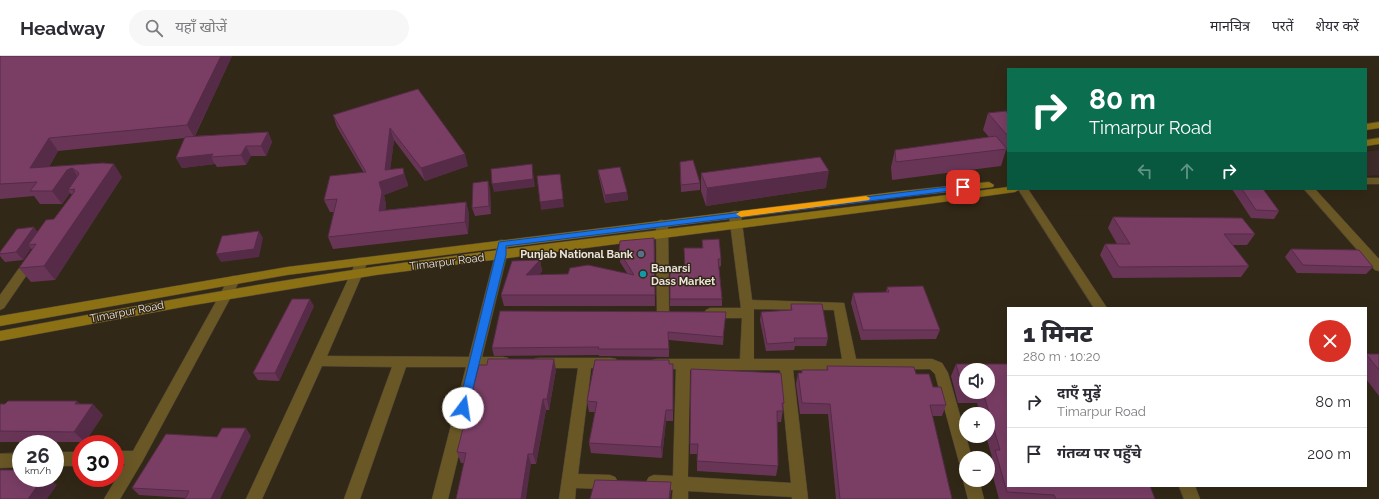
<!DOCTYPE html>
<html lang="hi">
<meta charset="utf-8">
<style>
:root{--surface:#fff;--page:#f7f7f7;--text:#2b2b33;--muted:#7c7c81;--line:#e1e1e2}
body{margin:0;font-family:Raleway,"Noto Sans Devanagari",sans-serif;background:var(--page);color:var(--text);height:100vh;display:flex;flex-direction:column;font-size:15px;white-space:nowrap}
*{box-sizing:border-box;margin:0}
p{font-size:13px;color:var(--muted)}
.icon{flex:none;width:22px;height:22px;fill:none;stroke:currentColor;stroke-width:2;stroke-linecap:round;stroke-linejoin:round}
.map{position:relative;flex:1;overflow:hidden}
.details{position:absolute;left:1007px;top:251px;width:360px;height:180px;display:flex;flex-direction:column;background:var(--surface);border-radius:0px;box-shadow:0 4px 16px #0002}
.details>*{flex:none}
.top-card{position:absolute;left:1007px;top:12px;width:360px;height:122px;border-radius:0px;box-shadow:0 4px 16px #0002;background:#0b6e4f;color:#fff;overflow:hidden}
.buttons{position:absolute;left:959px;top:307px;display:grid;gap:8px}
.buttons a{display:grid;place-items:center;width:36px;height:36px;border-radius:50%;background:var(--surface);box-shadow:0 4px 16px #0002;font-size:20px}
.speed{position:absolute;left:12px;top:379px;display:flex;gap:8px;font-size:20px;font-weight:700;text-align:center}
.speed>*{display:grid;place-content:center;width:52px;height:52px;border-radius:50%;background:var(--surface);box-shadow:0 4px 16px #0002;line-height:1}
.speed small{font-size:10px;font-weight:400}
.speed .limit{border:6px solid #d22;background:#fff;color:#111}
.pin{position:absolute;display:grid;place-items:center;width:34px;height:34px;color:#fff;margin:-17px;border-radius:8px;box-shadow:0 2px 6px #0006}
.me{position:absolute;width:44px;margin:-22px;rotate:14deg;stroke-linejoin:round;filter:drop-shadow(0 0 3px #0008)}
.turn{display:flex;align-items:center;gap:14px;height:84px;padding:0 16px;font-size:18px}
.turn .icon{width:52px;height:52px;stroke-width:2.5}
.turn b{display:block;font-size:28px;line-height:34px}
.lanes{display:flex;align-items:center;height:38px;padding:0 16px;background:#0003;justify-content:center;gap:20px;direction:ltr}
.lanes .off{opacity:.35}
.round{display:grid;place-items:center;flex:none;width:42px;height:42px;border-radius:21px;background:var(--page)}
.head{display:flex;align-items:center;justify-content:space-between;height:68px;padding:0 16px}
h1{font-size:24px;font-weight:800;line-height:30px}
ul{padding:0;list-style:none}
li{display:flex;align-items:center;gap:12px;height:52px;padding:0 16px;border-top:1px solid var(--line)}
li div{flex:1}
li b{display:block;font-size:15px}
li em{font-style:normal}
header{display:flex;align-items:center;gap:24px;box-sizing:border-box;height:56px;padding:0 20px;background:var(--surface);border-bottom:1px solid var(--line)}
header strong{font-size:19px}
nav{display:flex;gap:22px;margin-inline-start:auto;font-size:14px}
.search{width:280px;height:36px;background:var(--page);display:flex;align-items:center;gap:10px;box-sizing:border-box;padding:0 14px;border-radius:22px;color:var(--muted);font-size:15px}
.map>svg:first-child{display:block}
</style>
<header>
<strong>Headway</strong>
<div class="search"><svg class="icon" aria-label="search" viewBox="0 0 24 24"><circle cx="10" cy="10" r="6"/><path d="M15 15l6 6"/></svg>यहाँ खोजें</div>
<nav><a>मानचित्र</a><a>परतें</a><a>शेयर करें</a></nav>
</header>
<div class="map">
<svg width="1379" height="443" viewBox="0 0 1379 443">
<rect width="100%" height="100%" fill="#322817"/>
<path fill="#3f2b29" d="M1379 94V119L1366 120V96Z"/>
<g fill="none" stroke-linecap="round" stroke-linejoin="round">
<defs>
<g id="street">
<rect x="1366" y="122" width="13" height="6"/>
<path d="M1018 133H1028L1107 252H1094Z"/>
<path d="M1304 133H1315L1379 203V215L1375 214Z"/>
<path d="M735 155 739 156 741 159 752 244 844 247 856 303H932L942 307 948 317 972 402H966V413L961 411 959 406 935 318 930 313 793 314 808 443H792V441L688 435V443H672L673 434 654 433 649 431 646 426 649 421 654 419 673 420 676 313H657L652 312 650 308 652 304 657 303H740L742 262H710L706 260 704 257 706 254 710 252H741L729 159 731 156ZM754 253 834 254 842 303H754ZM690 314H780L791 427 688 421Z"/>
<path d="M662 164 666 165 668 168 669 257 667 260 663 262 659 260 657 257 656 168 658 165Z"/>
<path d="M502 184 506 185 508 188 507 199 482 301H503L508 302 510 306 508 310 503 311H480L448 443H432L466 311H406L360 443H344L392 311 322 310 262 443H246L358 202H366L368 205 327 300 469 301 495 199 498 185Z"/>
<path d="M31 200 35 201 37 204 4 252 0 254V239L27 201Z"/>
<path d="M234 220 238 221 240 224 142 406 120 443H104L125 408 115 409V395H133L228 224 230 221Z"/>
<path d="M539 302H611L616 303 618 307 616 311 611 312H591L578 418 610 419 615 421 618 426 615 431 610 433 576 432 575 443H559L578 312H539L534 311 532 307 534 303Z"/>
<rect x="55" y="396" width="26" height="14"/>
<path d="M21 397V411L0 412V398Z"/>
<path d="M966 419V424H979L984 443H968L963 424Z"/>
<path d="M1179 430H1195L1200 443H1184Z"/>
</g>
<g id="secondary">
<path d="M1379 66V72L1366 74V68Z"/>
<path d="M1379 82V88L1366 90V84Z"/>
<path d="M989 126 994 129 993 131 902 141 287 219 0 270V260L287 211 902 135Z"/>
<path d="M1008 131V133H1020L1015 136 935 147 376 219 188 250 0 285V275C124 252 248 229 373 211 584 181 797 159 1008 131Z"/>
</g>
</defs>
<use href="#street" stroke="#504636" stroke-width="1"/>
<use href="#secondary" stroke="#504636" stroke-width="1"/>
<use href="#street" fill="#695726" fill-rule="evenodd"/>
<use href="#secondary" fill="#8c7014" fill-rule="evenodd"/>
</g>
<g fill="#693557" fill-rule="evenodd">
<path d="M0 0H232L195 80 268 76 272 86 266 100H251L246 109 217 111 215 108 182 112 176 102 185 82 58 95 49 111 103 107 122 121 55 224 31 226 19 212 32 194 31 192 23 204 5 206 0 200V196L38 176 54 163 72 139 70 137 62 148H40L34 140 0 143Z"/>
<path d="M418 33 468 110 425 125 394 84 390 114 407 125 408 130 384 139 386 149 385 154 466 146 469 158 468 178 333 193 328 181 334 156H330L324 144 364 117 337 71 333 59Z"/>
<path d="M988 57 1008 58V94H1006L1001 110 892 124 891 111 895 94 989 81 983 74Z"/>
<path d="M680 106 700 127V134L681 136Z"/>
<path d="M598 114 627 136 628 144 605 147 599 121Z"/>
<path d="M701 117 826 132 706 150 701 135Z"/>
<path d="M490 133 491 158 475 160 472 152Z"/>
<path d="M1232 133H1263L1279 155 1274 163 1251 162Z"/>
<path d="M1113 161 1255 178 1247 189H1233L1249 210 1241 221 1113 222 1100 199 1105 188H1117L1108 172Z"/>
<path d="M654 182 655 250H504L501 239 540 204 542 215 539 219 627 217 620 206 619 195Z"/>
<path d="M702 184 721 203V210L719 211 722 243V250H670V212H685L684 192H702Z"/>
<path d="M1291 193 1373 211 1366 218 1297 217 1285 201Z"/>
<path d="M887 231 940 274 936 283 861 284 851 247 853 237 886 236Z"/>
<path d="M791 248 828 282 826 290H795L794 294 766 295 760 264 761 256 790 254Z"/>
<path d="M314 250 279 325 258 324 253 317Z"/>
<path d="M725 263 723 289 669 284V301L599 300V299L494 300 492 292Z"/>
<path d="M1366 298H1379V340L1366 323Z"/>
<path d="M669 308 673 319V365H666L662 402 591 397 589 387 595 356H589L587 345Z"/>
<path d="M956 308H1008V430H1150L1155 443H999L989 406 992 401 986 380H988V358H980L977 347H958L951 320ZM966 314H988V336H966Z"/>
<path d="M827 310 916 318 933 331 946 349 942 360H932L952 443H836L828 358H800L796 328 798 317H801L802 314H826Z"/>
<path d="M691 313 784 347 781 366H777L778 410 776 420 697 415V398H690Z"/>
<path d="M556 314 549 354H546L536 408 461 407 457 396Z"/>
<path d="M0 348H80L103 359 85 386H0Z"/>
<path d="M251 380 186 442 139 439 132 432Z"/>
</g>
<g fill="#552b47">
<path d="M221 0H232L194 81 187 69Z"/>
<path d="M390 72 394 84 389 123 403 112 408 130 384 139 386 149 384 167 379 155V126L385 114Z"/>
<path d="M268 76 272 86 266 100 261 90Z"/>
<path d="M49 82 58 95 40 125 30 112Z"/>
<path d="M246 90 251 100 246 109 241 99Z"/>
<path d="M213 98 211 101 215 108 182 112 176 102Z"/>
<path d="M465 98 468 110 425 125 421 112Z"/>
<path d="M114 108 122 121 55 224 44 210Z"/>
<path d="M532 108 535 131 494 136 492 128Z"/>
<path d="M72 112 82 126 68 134 70 137 62 148 52 135 67 114Z"/>
<path d="M829 115 826 132 706 150 707 132Z"/>
<path d="M560 118 564 151 541 154 540 146Z"/>
<path d="M488 125 490 133 491 158 489 150Z"/>
<path d="M627 136 628 144 605 147V139Z"/>
<path d="M466 146 469 158 468 178 465 166Z"/>
<path d="M34 171 40 179 28 189 31 192 23 204 16 196Z"/>
<path d="M259 175 263 182 259 201 221 206 216 198Z"/>
<path d="M654 182 655 193V250V239Z"/>
<path d="M540 204 542 215 528 230 526 219Z"/>
<path d="M310 243 314 250 279 325 275 317Z"/>
<path d="M554 303 556 314 549 354 547 343Z"/>
<path d="M543 343 546 354 536 408 533 398Z"/>
<path d="M77 345 88 356 93 348 103 359 85 386 74 376 75 348Z"/>
<path d="M666 354V365L662 402 661 391Z"/>
<path d="M246 372 251 380 220 443H211Z"/>
<path d="M528 398 531 408 526 443H521Z"/>
<path d="M43 422H49L57 429 47 443H28Z"/>
<path d="M671 426V437L670 443H669Z"/>
</g>
<g fill="#7a3e65" stroke="#552b47">
<path d="M0 0H221L187 69 49 82 30 112 103 107 114 108 44 210 19 212 36 188 28 189 46 164 54 163 75 135H73L75 133 68 134 79 118 78 116 72 112 67 114 52 135H30L37 126 0 128Z"/>
<path d="M418 33 465 98 421 112 390 72 385 114 403 112 404 118 379 126 382 136 379 155 466 146 465 166 328 181 337 143 324 144 330 120 366 116 333 59Z"/>
<path d="M1006 55 1008 58V78H1006L988 57Z"/>
<path d="M268 76 261 90H246L241 99 211 101 213 98 176 102 185 81Z"/>
<path d="M996 80 1007 93 896 106 895 94Z"/>
<path d="M820 101 829 115 707 132 701 117Z"/>
<path d="M693 104 700 127 681 129 680 106Z"/>
<path d="M532 108 533 123 492 128 491 113Z"/>
<path d="M620 111 627 136 605 139 598 114Z"/>
<path d="M560 118 563 143 540 146 537 120Z"/>
<path d="M488 125 489 150 472 152 473 127Z"/>
<path d="M1242 133H1263L1279 155 1256 154Z"/>
<path d="M1113 161 1242 162 1255 178H1224L1249 210 1119 211 1105 188H1130Z"/>
<path d="M34 171 16 196 0 198V196L17 173Z"/>
<path d="M259 175 254 193 216 198 222 180Z"/>
<path d="M654 182 655 239H501L512 205 540 204 526 219 568 218 570 212 588 209 634 219 619 195 620 185Z"/>
<path d="M719 183 721 203H718L722 243H670V212H685L684 192H703L702 184Z"/>
<path d="M1291 193 1359 194 1373 211 1303 209Z"/>
<path d="M923 230 940 274H863L853 237 889 236 887 231Z"/>
<path d="M292 243H310L275 317H253Z"/>
<path d="M791 248H822L828 282H794L795 286 767 288 761 256 792 254Z"/>
<path d="M500 255 726 256 723 281 668 276 669 293H598L599 291 492 292Z"/>
<path d="M1366 298H1379V314Z"/>
<path d="M488 303H554L547 343H543L533 398H528L521 443H456L466 397 457 396 479 309H487Z"/>
<path d="M595 304H669V308H673V354H666L661 391 589 387 597 346 587 345Z"/>
<path d="M956 308H1008V430H1150L1155 443H1056L1054 439 1007 436 995 394H1000L983 336H988V314H966V335H963Z"/>
<path d="M827 310 914 311 916 318H929L933 331H941L946 349H930L952 443H840L830 348 802 347 798 317H802V314H828Z"/>
<path d="M691 313 781 317 784 347H782L783 355H777L778 410 697 405 698 388H690Z"/>
<path d="M8 345H77L75 348H93L74 376 0 375V348H5Z"/>
<path d="M222 372H246L211 443H185L189 435 132 432 166 378 217 381Z"/>
<path d="M0 414H21V422H43L28 443H0Z"/>
<path d="M595 424 671 426 669 443H590Z"/>
</g>
<path fill="#1a73e8" stroke="#114b97" d="M963 129 967 131 966 133 506 190V199L468 352 467 355 463 356 459 355 458 352 499 186Z"/>
<path fill="#f59e0b" d="M866 140 870 142 869 144 741 161 736 158 741 155Z"/>
<circle fill="#5c6f8a" stroke="#322817" stroke-width="1.5" cx="641" cy="198" r="4"/>
<circle fill="#0f9aa8" stroke="#322817" stroke-width="1.5" cx="643" cy="218" r="4"/>
<g text-anchor="middle" dominant-baseline="central" stroke-width="3" stroke-linejoin="round" paint-order="stroke">
<g font-size="11" font-weight="bold" fill="#ebe4da" stroke="#322817" text-anchor="end">
<text x="633" y="198">Punjab National Bank</text>
<text x="651" y="212" text-anchor="start">Banarsi<tspan x="651" dy="13">Dass Market</tspan></text>
</g>
<g font-size="11" fill="#ebe4da" stroke="#322817">
<text transform="translate(447 206) rotate(-7)">Timarpur Road</text>
<text transform="translate(127 256) rotate(-11)">Timarpur Road</text>
</g>
</g>
</svg>
<div class="buttons">
<a><svg class="icon" aria-label="sound" viewBox="0 0 24 24"><path d="M4 9h4l5-4v14l-5-4H4zM17 9q2 3 0 6"/></svg></a>
<a>+</a>
<a>−</a>
</div>
<div class="speed"><div>26<small>km/h</small></div><div class="limit">30</div></div>
<div class="pin" style="left:963px;top:131px;background:#d93025"><svg class="icon" aria-label="arrive" viewBox="0 0 24 24"><path d="M6 21V4h12l-3 4 3 4H6"/></svg></div>
<svg class="me" style="left:463px;top:352px" viewBox="-20 -20 40 40"><circle r="19" fill="#fff"/><path d="M0-13L10 11 0 6-10 11z" fill="#1a73e8"/></svg>
<div class="top-card">
<div class="turn"><svg class="icon" aria-label="right" viewBox="0 0 24 24"><path d="M7 20v-9h11M14 6l5 5-5 5"/></svg><div><b>80 m</b>Timarpur Road</div></div>
<div class="lanes"><svg class="icon off" aria-label="left" viewBox="0 0 24 24"><path d="M17 20v-9H6M10 6l-5 5 5 5"/></svg><svg class="icon off" aria-label="ahead" viewBox="0 0 24 24"><path d="M12 20V5M6 11l6-6 6 6"/></svg><svg class="icon" aria-label="right" viewBox="0 0 24 24"><path d="M7 20v-9h11M14 6l5 5-5 5"/></svg></div>
</div>
<section class="details">
<div class="head"><div><h1>1 मिनट</h1><p>280 m · 10:20</p></div><a class="round" style="background:#d93025;color:#fff"><svg class="icon" aria-label="close" viewBox="0 0 24 24"><path d="M6 6l12 12M18 6L6 18"/></svg></a></div>
<ul>
<li><svg class="icon" aria-label="right" viewBox="0 0 24 24"><path d="M7 20v-9h11M14 6l5 5-5 5"/></svg><div><b>दाएँ मुड़ें</b><p>Timarpur Road</p></div><em>80 m</em></li>
<li><svg class="icon" aria-label="arrive" viewBox="0 0 24 24"><path d="M6 21V4h12l-3 4 3 4H6"/></svg><div><b>गंतव्य पर पहुँचे</b></div><em>200 m</em></li>
</ul>
</section>
</div>
